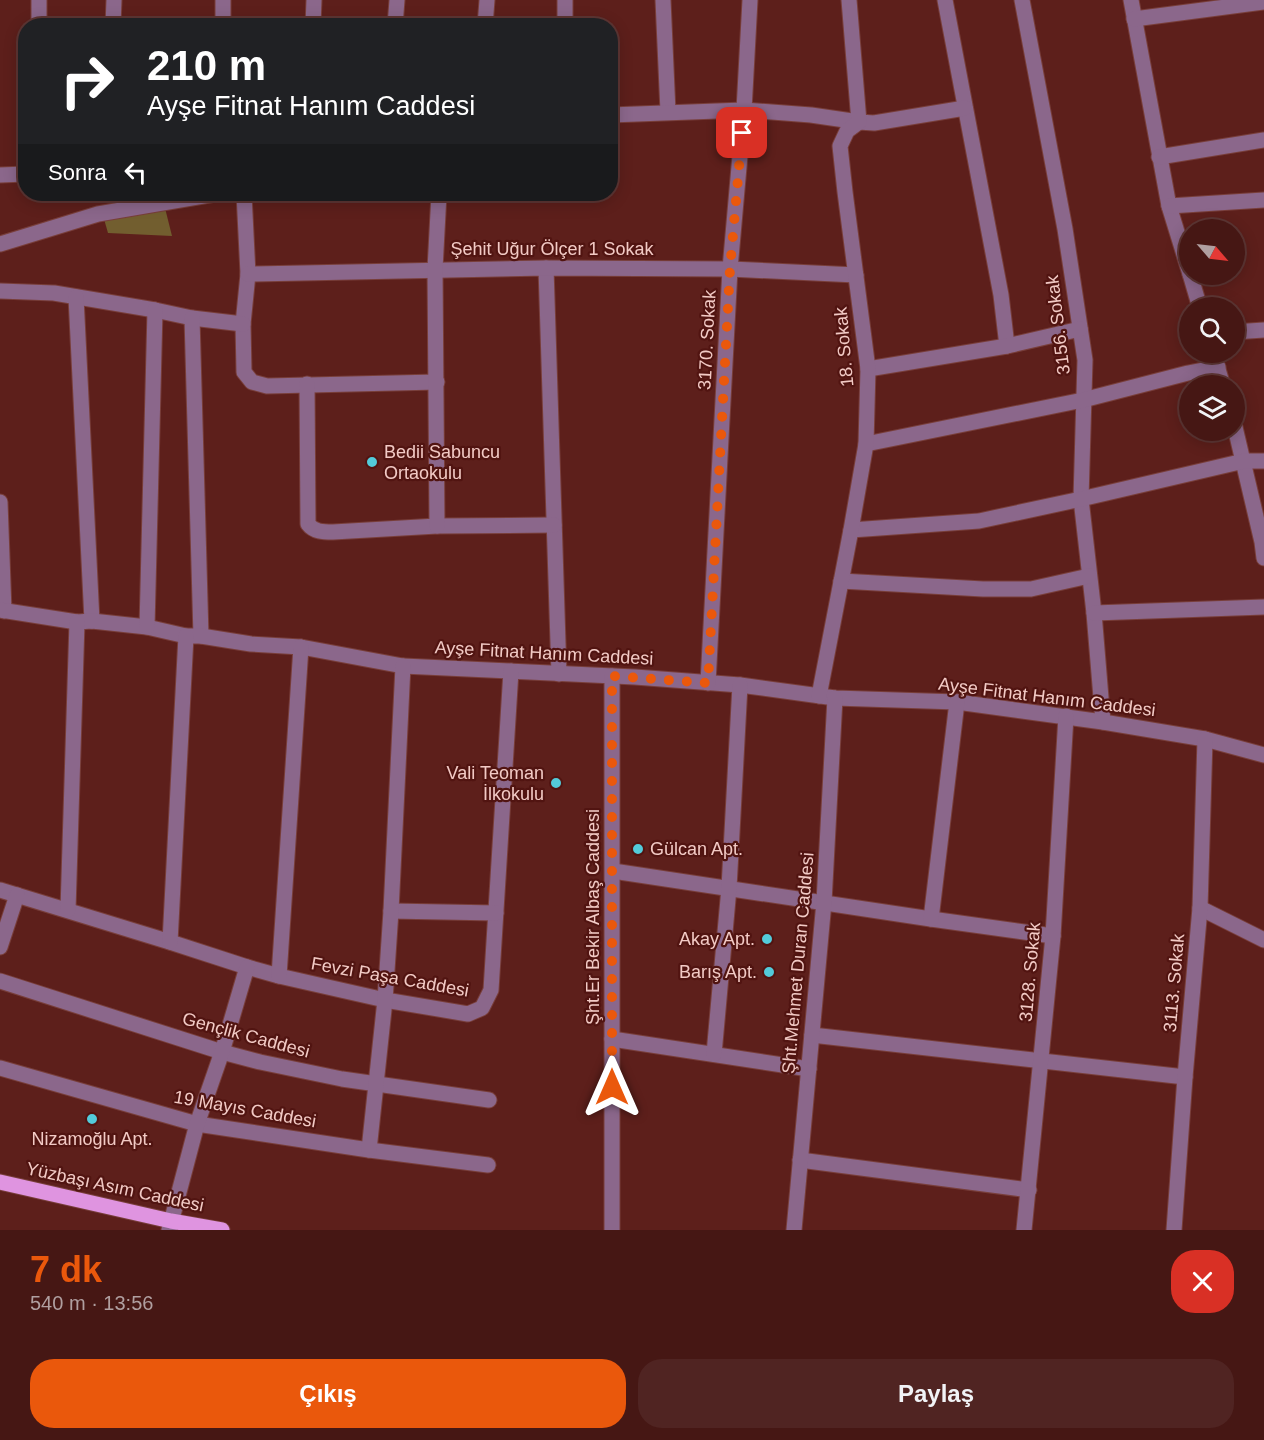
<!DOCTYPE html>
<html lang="tr">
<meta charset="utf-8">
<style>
:root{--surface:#461714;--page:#502422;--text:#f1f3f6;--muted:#b09fa0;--line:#5e3634;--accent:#ea580c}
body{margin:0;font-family:Helvetica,sans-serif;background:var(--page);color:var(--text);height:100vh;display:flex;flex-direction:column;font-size:22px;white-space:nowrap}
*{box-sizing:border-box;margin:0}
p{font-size:20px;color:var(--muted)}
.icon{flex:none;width:33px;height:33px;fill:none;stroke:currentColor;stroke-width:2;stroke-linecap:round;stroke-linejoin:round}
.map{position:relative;height:1230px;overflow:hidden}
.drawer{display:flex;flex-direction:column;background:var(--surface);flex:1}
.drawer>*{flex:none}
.banner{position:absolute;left:18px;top:18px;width:600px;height:183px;border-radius:24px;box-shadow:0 3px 15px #0003,0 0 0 2px var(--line);background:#202124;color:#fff;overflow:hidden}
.needle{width:39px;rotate:118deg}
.tools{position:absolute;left:1179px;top:219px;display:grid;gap:12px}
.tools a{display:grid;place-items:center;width:66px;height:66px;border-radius:50%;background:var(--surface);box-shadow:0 3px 15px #0003,0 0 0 2px var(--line);font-size:30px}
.pin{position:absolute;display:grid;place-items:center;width:51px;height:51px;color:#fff;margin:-26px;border-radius:12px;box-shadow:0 3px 9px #0006}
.me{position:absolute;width:66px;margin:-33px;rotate:0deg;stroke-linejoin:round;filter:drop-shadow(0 0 4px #0008)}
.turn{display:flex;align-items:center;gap:21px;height:126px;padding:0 30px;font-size:27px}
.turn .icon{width:78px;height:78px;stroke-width:2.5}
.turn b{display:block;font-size:42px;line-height:51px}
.then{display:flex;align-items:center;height:57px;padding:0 30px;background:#0003;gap:12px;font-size:22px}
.round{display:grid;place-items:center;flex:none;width:63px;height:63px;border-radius:24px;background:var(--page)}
.headline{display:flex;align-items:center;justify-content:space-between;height:102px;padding:0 30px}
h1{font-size:36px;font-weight:700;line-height:45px;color:var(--accent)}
.button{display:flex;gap:12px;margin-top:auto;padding:12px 30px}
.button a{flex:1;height:69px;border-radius:24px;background:var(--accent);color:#fff;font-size:24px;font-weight:700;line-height:69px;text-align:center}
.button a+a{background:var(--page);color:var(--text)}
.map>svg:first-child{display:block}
</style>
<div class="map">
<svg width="1264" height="1230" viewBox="0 0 1264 1230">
<rect width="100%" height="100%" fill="#5d1f1b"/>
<path fill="#725e2f" d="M164 204 172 236 108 233 104 219Z"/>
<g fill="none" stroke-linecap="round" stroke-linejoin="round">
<defs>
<g id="minor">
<path d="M565 0V26"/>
<path d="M663 0 668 112"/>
<path d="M945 0 1001 295 1007 346"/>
<path d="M1022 0 1065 229 1085 360 1081 499 1094 613 1103 722"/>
<path d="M1131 0 1169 206 1190 274"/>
<path d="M1134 19 1264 2"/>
<path d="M39 26V0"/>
<path d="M113 26 114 0"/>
<path d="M223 26V0"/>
<path d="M313 26 314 0"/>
<path d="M395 26 397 0"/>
<path d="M485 26 487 0"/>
<path d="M610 115 744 110 811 115 859 122 874 123 965 108"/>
<path d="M1159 157 1264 140"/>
<path d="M0 175 26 174"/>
<path d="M244 194 248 274 243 324 244 372 252 382 267 386 437 382"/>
<path d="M1169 206 1264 200"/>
<path d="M0 244 98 214 215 194"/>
<path d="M546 268 559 674"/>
<path d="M248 274 546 268 730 269 856 275"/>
<path d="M1190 274 1200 308"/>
<path d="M0 291 54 293 155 310 192 318 243 324"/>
<path d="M76 297 92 621"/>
<path d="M192 318 201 636"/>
<path d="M1234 332 1264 330"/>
<path d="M1213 352 1223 386"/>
<path d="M868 369 1007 346 1080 329"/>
<path d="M307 384 308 524C314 532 323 532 333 532L437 526 554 525"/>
<path d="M1234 423 1262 542 1264 558"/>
<path d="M866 444 1083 400 1188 373 1218 367"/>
<path d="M0 502 4 611"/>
<path d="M437 526 435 269 439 194"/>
<path d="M851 530 979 521 1081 499 1244 461H1264"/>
<path d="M841 581 983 589H1031L1089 576"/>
<path d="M0 610 77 622 92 621 147 627 186 636H201L251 644 301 647 403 666 635 677 740 685 835 698 957 702 1103 722 1205 739 1264 755"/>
<path d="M1094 613 1264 607"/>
<path d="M147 627 155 310"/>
<path d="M708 683 730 269 744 110 750 0"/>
<path d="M819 696 851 530 866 444 868 369 845 192 840 146 847 131 859 122 849 0"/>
<path d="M613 871 931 919 1053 936"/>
<path d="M0 890 170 942 247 967 279 976 385 1000 468 1014 482 1008 491 990 511 671"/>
<path d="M1200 908 1264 940"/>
<path d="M68 910 77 622"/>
<path d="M391 911 496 913"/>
<path d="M931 919 957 702"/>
<path d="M170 942 186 636"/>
<path d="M0 947 17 895"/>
<path d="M279 976 301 647"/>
<path d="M0 981 222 1052 260 1062 342 1079 489 1100"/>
<path d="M812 1035 1185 1077"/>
<path d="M612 1039 809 1069"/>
<path d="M714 1054 729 888 740 685"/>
<path d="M0 1068 197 1124 369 1150 488 1165"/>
<path d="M369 1150 385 1000 391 911 403 666"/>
<path d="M800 1160 1029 1190"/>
<path d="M169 1230 197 1124 222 1052 247 967"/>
<path d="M612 1230V676"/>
<path d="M794 1230 824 902 835 698"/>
<path d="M1024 1230 1053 936 1066 716"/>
<path d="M1174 1230 1185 1077 1200 908 1205 739"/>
</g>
<path id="major" d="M0 1182 171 1221 222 1230"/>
</defs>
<use href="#minor" stroke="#783e3a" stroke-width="17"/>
<use href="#major" stroke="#783e3a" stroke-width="17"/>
<use href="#minor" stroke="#8b678b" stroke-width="15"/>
<use href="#major" stroke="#df94e0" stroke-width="15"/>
</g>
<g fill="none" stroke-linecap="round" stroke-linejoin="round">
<path stroke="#ea580c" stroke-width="10" stroke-dasharray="0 18" d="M612 1087V676L708 683 730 269 742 133"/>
</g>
<g fill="#53cbda" stroke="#511411" stroke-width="2">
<circle cx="372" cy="462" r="6"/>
<circle cx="556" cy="783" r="6"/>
<circle cx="638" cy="849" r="6"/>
<circle cx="767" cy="939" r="6"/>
<circle cx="769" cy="972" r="6"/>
<circle cx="92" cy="1119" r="6"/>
</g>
<g text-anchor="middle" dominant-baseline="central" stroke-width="4.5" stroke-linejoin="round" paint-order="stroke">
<g font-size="18" fill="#f2cac5" stroke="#511411">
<text x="552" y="249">Şehit Uğur Ölçer 1 Sokak</text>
<text transform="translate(1058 325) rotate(-97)">3156. Sokak</text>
<text transform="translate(707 340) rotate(-87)">3170. Sokak</text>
<text transform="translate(844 347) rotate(-95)">18. Sokak</text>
<text transform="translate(544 653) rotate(3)">Ayşe Fitnat Hanım Caddesi</text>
<text transform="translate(1047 697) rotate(7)">Ayşe Fitnat Hanım Caddesi</text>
<text transform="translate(593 917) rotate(-90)">Şht.Er Bekir Albaş Caddesi</text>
<text transform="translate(798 963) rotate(-85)">Şht.Mehmet Duran Caddesi</text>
<text transform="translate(1030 972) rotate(-85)">3128. Sokak</text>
<text transform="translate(390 977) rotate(10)">Fevzi Paşa Caddesi</text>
<text transform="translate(1174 983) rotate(-85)">3113. Sokak</text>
<text transform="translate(246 1035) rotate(15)">Gençlik Caddesi</text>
<text transform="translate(245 1109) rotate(10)">19 Mayıs Caddesi</text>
<text transform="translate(115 1187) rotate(12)">Yüzbaşı Asım Caddesi</text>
</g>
<g font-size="18" fill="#f2cac5" stroke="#511411" text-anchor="end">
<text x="384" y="452" text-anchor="start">Bedii Sabuncu<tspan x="384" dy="21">Ortaokulu</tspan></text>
<text x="544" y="773">Vali Teoman<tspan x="544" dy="21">İlkokulu</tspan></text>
<text x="650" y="849" text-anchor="start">Gülcan Apt.</text>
<text x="755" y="939">Akay Apt.</text>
<text x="757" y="972">Barış Apt.</text>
<text x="92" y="1139" text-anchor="middle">Nizamoğlu Apt.</text>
</g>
</g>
</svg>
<div class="tools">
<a><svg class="needle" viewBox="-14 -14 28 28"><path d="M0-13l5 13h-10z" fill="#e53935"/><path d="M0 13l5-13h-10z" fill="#b09fa0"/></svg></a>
<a><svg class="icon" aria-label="search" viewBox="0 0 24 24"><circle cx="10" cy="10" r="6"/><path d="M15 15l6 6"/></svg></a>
<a><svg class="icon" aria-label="layers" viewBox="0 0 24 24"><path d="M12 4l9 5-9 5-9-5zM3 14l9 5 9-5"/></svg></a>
</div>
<div class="pin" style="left:742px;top:133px;background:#d93025"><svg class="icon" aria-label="arrive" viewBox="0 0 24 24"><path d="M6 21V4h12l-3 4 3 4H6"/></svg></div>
<svg class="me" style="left:612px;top:1087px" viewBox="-20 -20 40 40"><path d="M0-17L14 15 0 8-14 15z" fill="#ea580c" stroke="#fff" stroke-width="4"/></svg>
<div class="banner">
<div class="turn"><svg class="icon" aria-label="right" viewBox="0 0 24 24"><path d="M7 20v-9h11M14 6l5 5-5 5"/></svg><div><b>210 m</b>Ayşe Fitnat Hanım Caddesi</div></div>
<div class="then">Sonra<svg class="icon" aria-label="left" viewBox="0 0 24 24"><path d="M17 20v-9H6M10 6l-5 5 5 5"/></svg></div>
</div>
</div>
<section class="drawer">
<div class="headline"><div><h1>7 dk</h1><p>540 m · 13:56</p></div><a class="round" style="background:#d93025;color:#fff"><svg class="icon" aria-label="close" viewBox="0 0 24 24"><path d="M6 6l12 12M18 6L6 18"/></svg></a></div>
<div class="button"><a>Çıkış</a><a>Paylaş</a></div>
</section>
